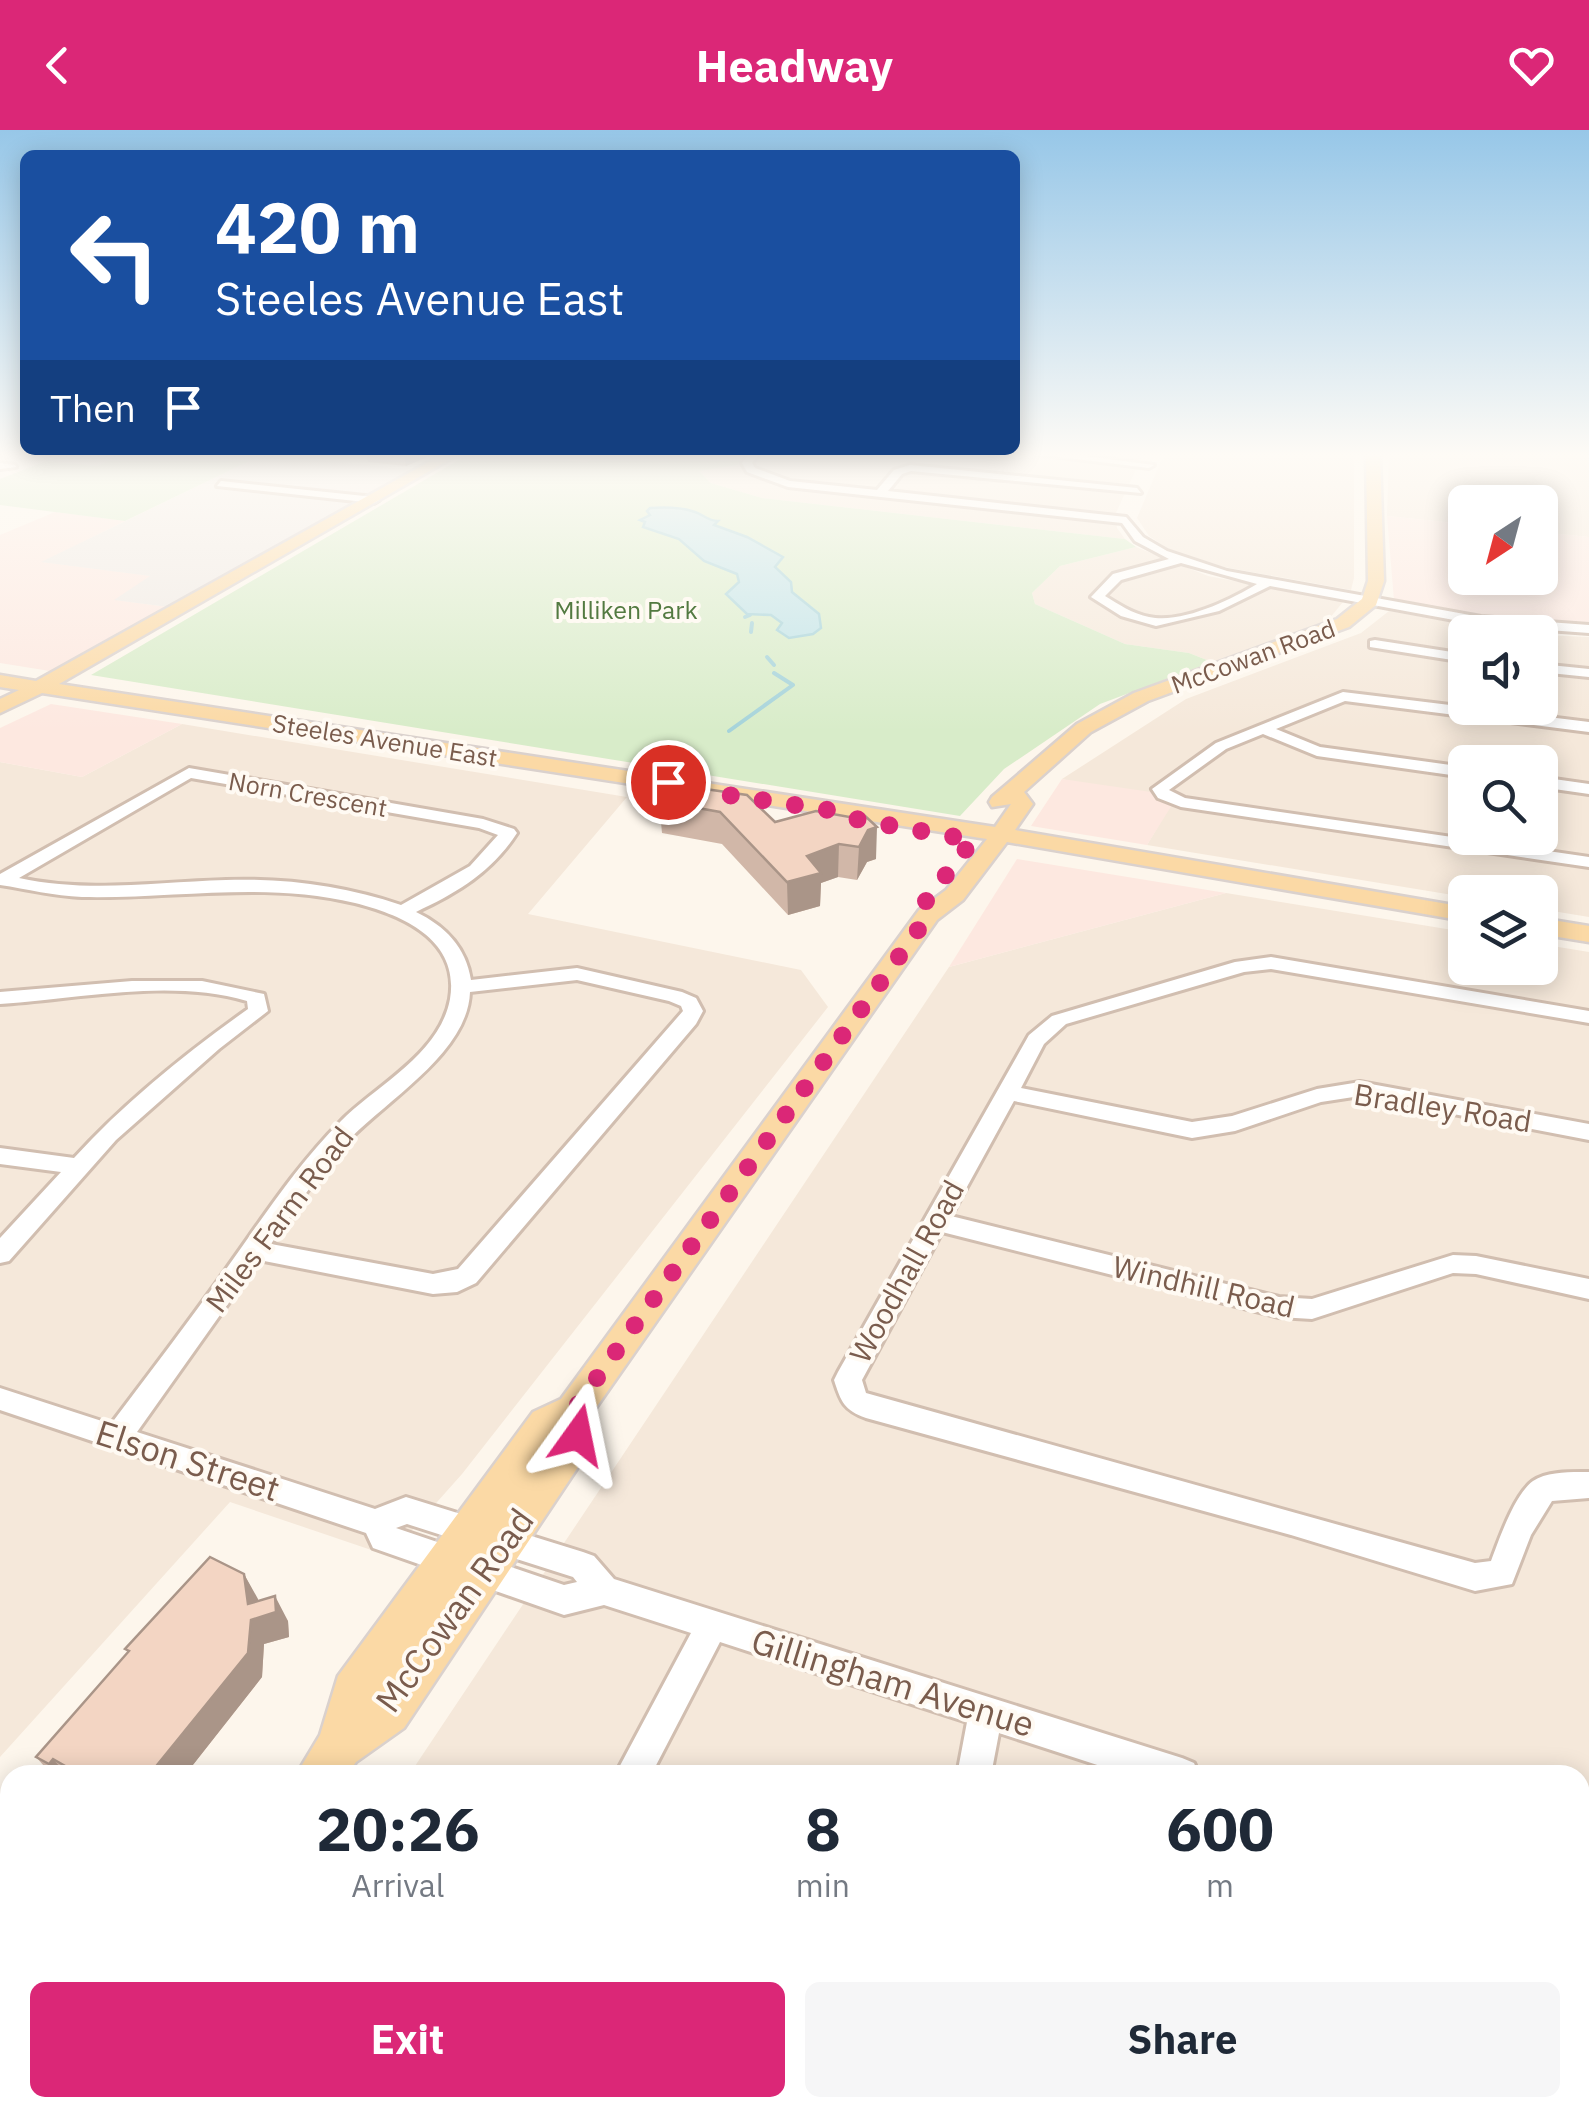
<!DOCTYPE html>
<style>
:root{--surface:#fff;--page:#f6f6f7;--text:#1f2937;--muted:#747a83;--accent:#db2777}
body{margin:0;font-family:"IBM Plex Sans",sans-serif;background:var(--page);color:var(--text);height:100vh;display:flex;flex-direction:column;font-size:38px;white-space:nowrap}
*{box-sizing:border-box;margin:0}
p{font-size:32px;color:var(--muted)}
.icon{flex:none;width:55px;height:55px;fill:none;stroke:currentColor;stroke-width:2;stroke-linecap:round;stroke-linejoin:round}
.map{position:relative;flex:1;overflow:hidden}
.drawer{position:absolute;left:0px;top:1635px;width:1590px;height:352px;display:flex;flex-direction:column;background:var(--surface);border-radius:30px 30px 0 0;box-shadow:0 5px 25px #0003}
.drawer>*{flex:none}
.banner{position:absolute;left:20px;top:20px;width:1000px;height:305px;border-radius:15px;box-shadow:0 5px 25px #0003;background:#1a4fa0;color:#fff;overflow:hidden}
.needle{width:65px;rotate:216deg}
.controls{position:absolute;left:1448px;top:355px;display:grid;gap:20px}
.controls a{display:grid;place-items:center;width:110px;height:110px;border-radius:15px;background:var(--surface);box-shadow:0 5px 25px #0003;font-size:50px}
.pin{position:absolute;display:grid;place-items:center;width:85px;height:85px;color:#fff;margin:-42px;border:5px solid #fff;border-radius:50%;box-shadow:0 2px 10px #0007}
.me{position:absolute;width:110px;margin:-55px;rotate:12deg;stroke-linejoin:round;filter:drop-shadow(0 0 8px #0008)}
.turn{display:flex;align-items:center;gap:35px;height:210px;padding:0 30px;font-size:45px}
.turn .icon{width:130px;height:130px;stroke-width:2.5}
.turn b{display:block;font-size:70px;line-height:85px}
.then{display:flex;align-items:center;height:95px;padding:0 30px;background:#0003;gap:20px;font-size:38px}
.eta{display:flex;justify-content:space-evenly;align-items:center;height:170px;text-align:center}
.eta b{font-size:60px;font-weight:700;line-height:70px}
.cta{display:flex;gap:20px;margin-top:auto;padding:20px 30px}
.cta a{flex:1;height:115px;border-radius:15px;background:var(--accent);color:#fff;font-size:40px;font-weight:700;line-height:115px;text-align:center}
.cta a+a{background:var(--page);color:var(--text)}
header{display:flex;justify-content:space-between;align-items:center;height:130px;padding:0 30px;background:var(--accent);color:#fff;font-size:45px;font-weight:700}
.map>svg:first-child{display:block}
</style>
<header><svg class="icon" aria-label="back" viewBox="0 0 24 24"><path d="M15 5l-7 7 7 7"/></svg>Headway<svg class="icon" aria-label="heart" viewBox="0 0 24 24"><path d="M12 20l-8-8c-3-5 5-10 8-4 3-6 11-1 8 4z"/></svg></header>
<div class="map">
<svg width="1589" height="1987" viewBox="0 0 1589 1987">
<rect width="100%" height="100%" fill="#fdf6ec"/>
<g fill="#f5e8da" fill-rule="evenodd">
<path d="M743 324H1143L1115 385 1117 398 1125 409 762 368 711 353 698 340 737 336Z"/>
<path d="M1164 324H1354V448L1351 460 1213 435 1170 420 1149 406 1137 388Z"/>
<path d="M1389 324H1578L1589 328V407L1540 402V372H1465V394L1387 386Z"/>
<path d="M1136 417 1208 446 1343 472 1329 489 1291 506 1212 532 1189 523 1125 514 1035 474 1032 463 1060 436Z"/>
<path d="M1389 481 1507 502H1465V578H1540V505L1589 507V787L1540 779V762H1465V767L1147 715 1171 675 1062 649 1186 569 1361 503ZM1465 632H1540V708H1465Z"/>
<path d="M182 594 627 667 528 784 801 840 828 877 462 1344 389 1426 230 1372 0 1627V632L82 647Z"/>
<path d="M1226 763 1465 802V838H1540V814L1589 822V1987H179L186 1978H1580V1645H409L949 837Z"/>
</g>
<g fill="#fde8e0">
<path d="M55 382 125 391 43 432 152 446 116 470 168 477 50 541 0 533V405Z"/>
<path d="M1387 386 1465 394V448H1540V402L1589 407V493L1504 489 1394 470Z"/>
<path d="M51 574 182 594 82 647 0 632V598Z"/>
<path d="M1062 649 1151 662 1157 669 1172 675 1147 715 1031 696Z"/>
<path d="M1017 729 1226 763 949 837Z"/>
</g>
<g fill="#efe9e4">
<path d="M0 324H124L97 336 0 331Z"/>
<path d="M264 324 412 340 168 477 114 470 150 446 41 432Z"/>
</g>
<g fill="#d8ecc9">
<path d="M124 324H264L125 391 0 375V349L46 331 97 336Z"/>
<path d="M469 324 587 332 598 324H743L738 335 699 341 711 353 762 368 1125 409 1136 417 1060 436 1032 463 1035 474 1125 514 1189 523 1212 532 1100 574 1004 639 960 686 91 545Z"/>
</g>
<path fill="#bfe3e8" stroke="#a5d3da" stroke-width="2.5" d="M650 378C665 377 681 377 695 382 704 385 708 391 718 391L714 395 747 407 783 427 775 437 791 452 792 462 819 484 821 498 813 504 789 508 777 500 782 493 771 485 747 484 726 464 739 452 737 444 704 431 679 409 643 397 645 392 640 390 650 385 647 381Z"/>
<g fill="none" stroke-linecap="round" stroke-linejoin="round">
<g stroke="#a5d3da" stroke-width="4">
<path d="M745 487 750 485"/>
<path d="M751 502 752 493"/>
<path d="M767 527 774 535"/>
<path d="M729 601 793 555 774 543"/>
</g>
<defs>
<g id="minor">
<path d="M749 324H759L752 333 755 338 790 351 877 360 894 340 910 335 1137 358 1141 363 911 341 902 344 888 361 1126 387 1143 407 1167 421 1227 441 1481 487 1589 495V503L1481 495 1270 456 1219 481 1156 496 1121 486 1091 467 1113 444 1169 429 1135 411 1122 393 788 357 747 342 742 333ZM1181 433 1257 454C1230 470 1182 494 1149 487 1133 484 1118 474 1105 466L1121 450Z"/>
<path d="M1036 324H1069L1154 335 1149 338Z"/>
<path d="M0 333 15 335 16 337 0 339Z"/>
<path d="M221 351 374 367 379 370 374 373 217 356Z"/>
<path d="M1375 510 1465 524V532L1370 517V511Z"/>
<path d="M1540 534 1589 539V547L1540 542Z"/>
<path d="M1343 562 1589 592V602L1345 571 1276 599 1320 617 1465 637V647L1317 626 1263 604 1226 619 1169 660 1185 668 1589 727V737L1181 677 1158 668 1152 659 1216 613Z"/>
<path d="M189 638 483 689 514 699 517 703C492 742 457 763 416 782 445 796 466 817 471 850L577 838 682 862 696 868 703 881 696 894 476 1153 457 1162 433 1164 259 1130 137 1302 375 1379 406 1367 583 1422 594 1426 614 1449 1182 1628 1194 1633 1199 1645H1128L999 1603 991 1645H957L967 1592 720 1512 651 1645H615L691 1503 604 1475 564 1485 373 1418 366 1403 0 1280V1258L111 1294C151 1241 191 1189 229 1135 264 1086 298 1034 341 991 377 955 440 924 450 869 460 810 403 785 355 773 264 751 174 769 82 767 54 766 27 759 0 755V744ZM191 648 479 698 498 705 470 736 401 775C345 756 285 748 226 750 157 752 87 763 19 748ZM577 850 669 871 681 876 683 881 458 1139 433 1144 271 1114C294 1080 317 1045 345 1014 383 972 468 924 470 862ZM407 1394 573 1447 577 1452 564 1455 396 1398Z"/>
<path d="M1540 647 1589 654V664L1540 657Z"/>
<path d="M1271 827 1589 881V893L1271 839 1244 842 1066 894 1044 914 1021 958 1192 992 1232 986 1317 959 1360 952 1589 994V1010L1360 966 1321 972 1235 1001 1192 1008 1014 971 951 1086 1279 1167 1312 1169 1453 1125 1476 1126 1589 1149V1169L1476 1144 1453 1143 1312 1189 1279 1187 942 1102 862 1250 866 1263 1475 1433 1491 1431C1499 1410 1514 1365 1533 1351 1548 1341 1572 1342 1589 1342V1368L1552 1371 1531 1405 1512 1454 1475 1461 1291 1405 866 1288C844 1280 841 1272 834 1250L838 1242 1029 905 1052 886 1235 832Z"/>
<path d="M132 851H202L264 864 268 881 219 919 116 1010 9 1131 0 1133V1108L61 1042 0 1034V1018L74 1028C125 972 186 923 248 879L247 871C169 848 79 869 0 874V862Z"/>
<path d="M1580 1764 1589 1768V1806L1580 1802Z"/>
<path d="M429 1978H472L468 1987H425Z"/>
<path d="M848 1978H890L886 1987H844Z"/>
</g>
<g id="major">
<path d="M443 324H459L59 554 995 697 1011 674 992 677 989 672 992 667 1077 594 1134 563 1337 489 1362 469 1368 451 1366 324H1380L1384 451 1376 475 1349 497 1148 571 1091 602 1024 662 1033 674 1015 700 1465 777V791L1007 712 963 770 937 790 593 1282 598 1305 592 1316 404 1598 356 1632 347 1645H296L320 1605 338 1546 533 1282 561 1269 919 780 946 760 987 709 42 563 0 583V569L19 560 0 557V545L36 551Z"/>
<path d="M1540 788 1589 796V812L1540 804Z"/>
<path d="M45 1978H103L100 1987H42Z"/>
</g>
</defs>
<use href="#minor" stroke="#d1beb0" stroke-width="6"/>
<use href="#major" stroke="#dad1cd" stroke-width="5"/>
<use href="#minor" fill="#fff" fill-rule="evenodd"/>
<use href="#major" fill="#fbd9a5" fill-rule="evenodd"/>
</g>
<g fill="#d1b7a8">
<path d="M366 324H434L406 336 368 332Z"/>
<path d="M659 671 775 692 816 681 876 729 867 732 857 750 838 747 821 753 820 776 788 785 722 714 662 703Z"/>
<path d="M244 1444 258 1471 288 1491 289 1507 264 1514 262 1547 185 1645H52L36 1627 128 1522 125 1519Z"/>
</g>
<g fill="#aa9588">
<path d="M404 324H434L406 336Z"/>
<path d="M877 697 876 729 867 732 857 750 859 717 868 700Z"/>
<path d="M839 714 838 747 821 753 820 776 788 785 787 752 807 726Z"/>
<path d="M244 1444 258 1469 260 1487 275 1466 288 1491 289 1507 264 1514 262 1547 185 1645H149L248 1474Z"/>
<path d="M53 1629 67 1645H58L49 1634Z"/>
</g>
<g fill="#f3d5c3" stroke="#aa9588" stroke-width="2.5">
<path d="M677 655 747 665 775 692 816 681 855 688 864 685 877 697 868 700 859 717 839 714 807 726 821 743 787 752 720 682 659 671Z"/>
<path d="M210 1427 244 1444 248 1474 275 1466 276 1482 251 1490 248 1523 149 1645H81L53 1629 49 1634 36 1627 129 1521 125 1519Z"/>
</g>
<linearGradient id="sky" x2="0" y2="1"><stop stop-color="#97c7e8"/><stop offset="0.54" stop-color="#fefbf6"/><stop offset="1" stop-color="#fefbf6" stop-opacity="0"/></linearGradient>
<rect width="1589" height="602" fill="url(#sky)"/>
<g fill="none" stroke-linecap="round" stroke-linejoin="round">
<path stroke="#db2777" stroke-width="18" stroke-dasharray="0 32.4" d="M578 1305 574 1280 918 800 928 785 926 771 973 710 859 690 842 682 708 662 701 657 668 652"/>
</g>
<g text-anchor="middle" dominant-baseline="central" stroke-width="8" stroke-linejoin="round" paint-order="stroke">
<g font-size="25" fill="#537a41" stroke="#fffaf3">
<text x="626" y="479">Milliken Park</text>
</g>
<g font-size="25" fill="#7a5c4d" stroke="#fffaf3">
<text transform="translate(1253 526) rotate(-20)">McCowan Road</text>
<text transform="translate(385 610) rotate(9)">Steeles Avenue East</text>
<text transform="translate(308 664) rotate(10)">Norn Crescent</text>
</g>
<g font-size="30" fill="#7a5c4d" stroke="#fffaf3">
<text transform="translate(1443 977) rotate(9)">Bradley Road</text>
<text transform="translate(279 1089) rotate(-53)">Miles Farm Road</text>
<text transform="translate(906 1141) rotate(-61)">Woodhall Road</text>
<text transform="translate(1204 1156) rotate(13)">Windhill Road</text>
</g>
<g font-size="35" fill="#7a5c4d" stroke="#fffaf3">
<text transform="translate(188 1330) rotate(18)">Elson Street</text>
<text transform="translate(454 1480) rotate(-54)">McCowan Road</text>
<text transform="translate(893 1552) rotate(17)">Gillingham Avenue</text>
</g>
</g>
</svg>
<div class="controls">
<a><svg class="needle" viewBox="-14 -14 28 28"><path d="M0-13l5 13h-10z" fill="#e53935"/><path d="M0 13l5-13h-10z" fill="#747a83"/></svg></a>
<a><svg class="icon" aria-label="sound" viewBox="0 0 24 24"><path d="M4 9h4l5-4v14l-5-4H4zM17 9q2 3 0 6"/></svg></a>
<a><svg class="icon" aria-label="search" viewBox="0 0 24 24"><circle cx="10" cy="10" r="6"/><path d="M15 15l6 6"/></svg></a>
<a><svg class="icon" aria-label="layers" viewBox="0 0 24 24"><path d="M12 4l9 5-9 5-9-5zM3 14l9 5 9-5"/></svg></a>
</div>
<div class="pin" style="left:668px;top:652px;background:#d93025"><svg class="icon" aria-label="arrive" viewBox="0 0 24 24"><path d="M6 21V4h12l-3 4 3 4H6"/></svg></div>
<svg class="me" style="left:578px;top:1305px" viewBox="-20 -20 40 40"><path d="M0-17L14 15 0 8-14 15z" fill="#db2777" stroke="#fff" stroke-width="4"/></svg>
<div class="banner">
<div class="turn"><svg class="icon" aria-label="left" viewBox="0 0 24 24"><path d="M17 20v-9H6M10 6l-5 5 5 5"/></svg><div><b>420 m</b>Steeles Avenue East</div></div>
<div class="then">Then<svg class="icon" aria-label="arrive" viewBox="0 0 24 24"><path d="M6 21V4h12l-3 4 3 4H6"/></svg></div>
</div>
<section class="drawer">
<div class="eta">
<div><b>20:26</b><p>Arrival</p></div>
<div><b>8</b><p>min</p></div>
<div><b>600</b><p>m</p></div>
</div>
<div class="cta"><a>Exit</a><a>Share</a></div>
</section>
</div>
